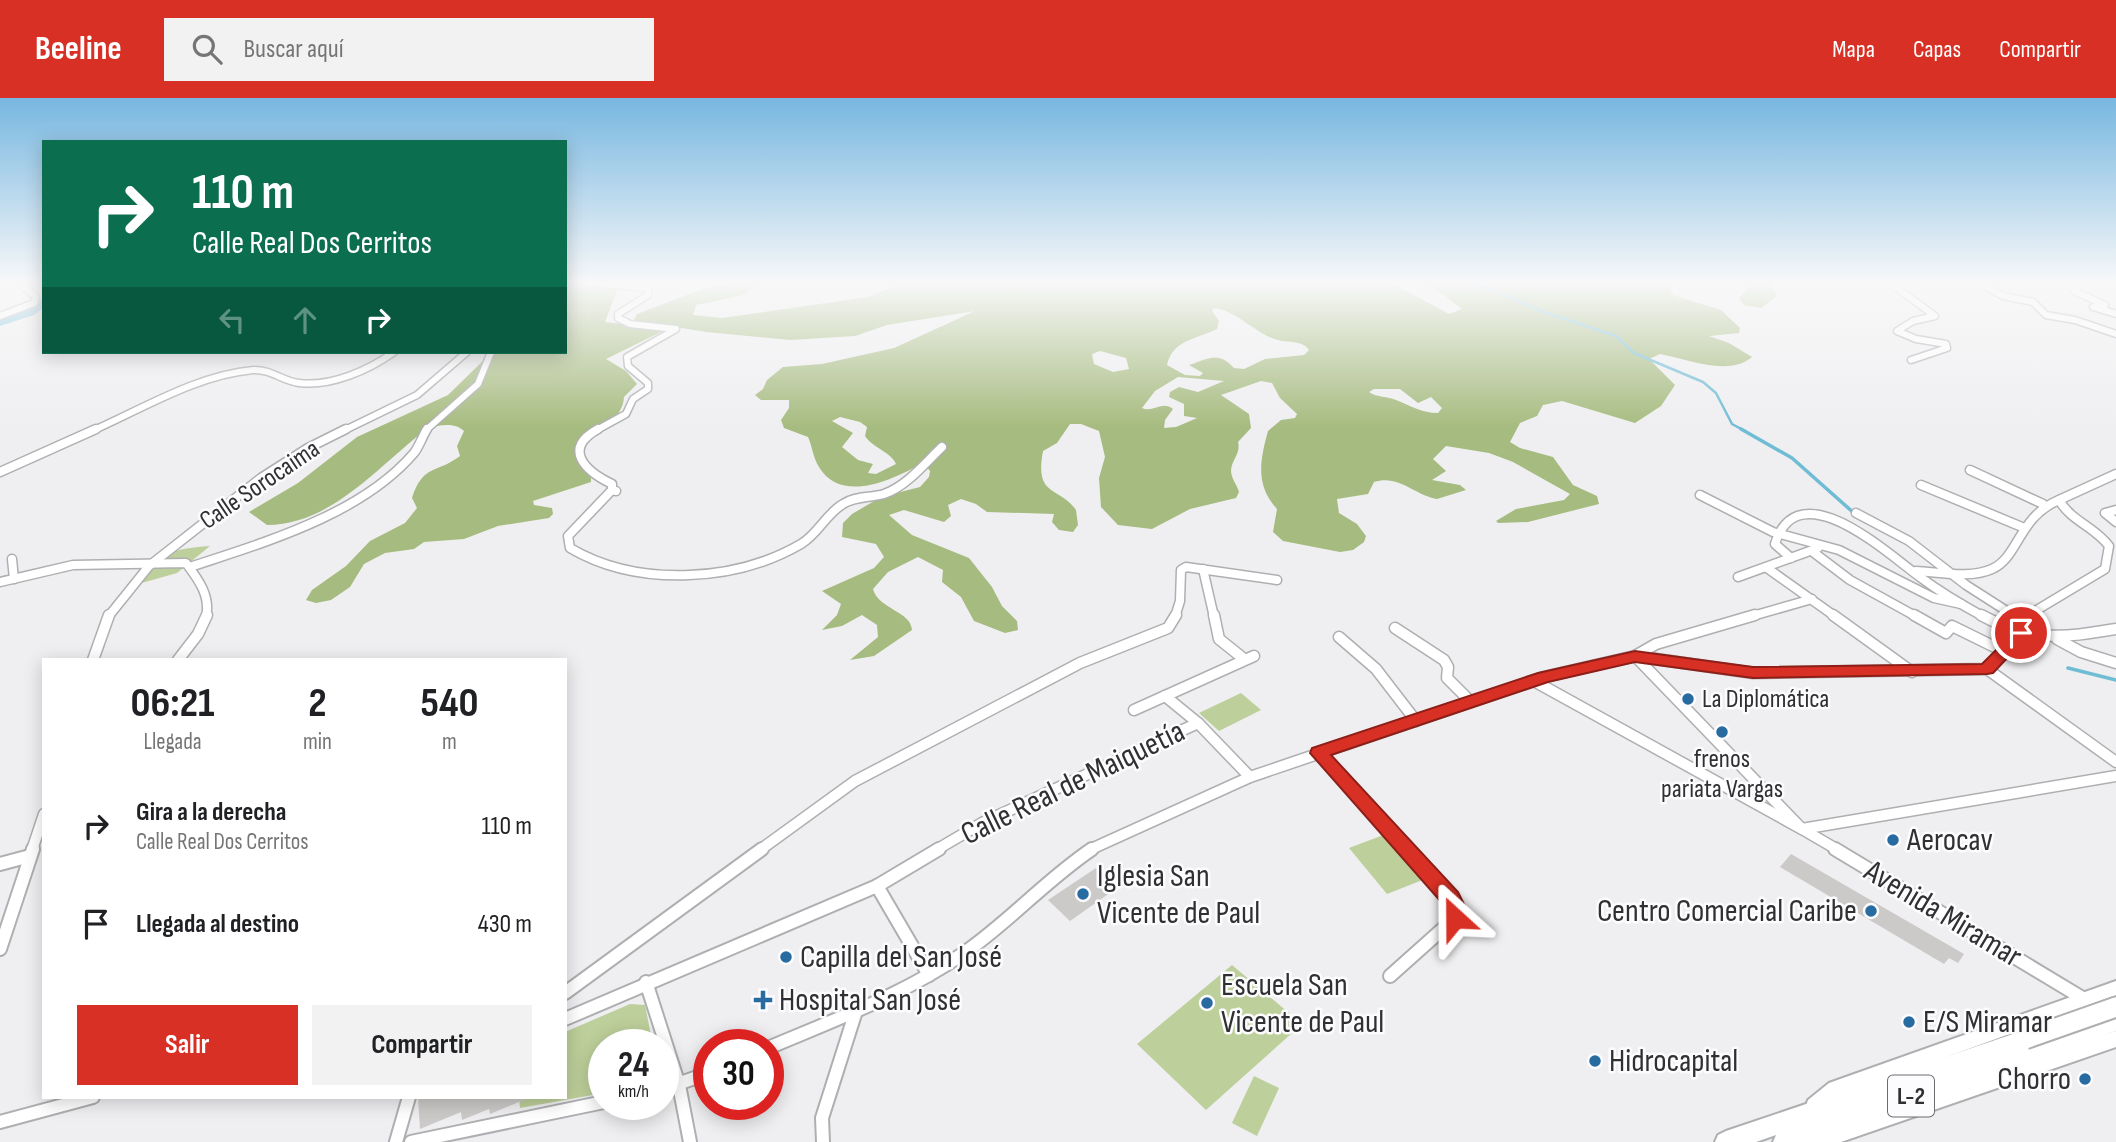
<!DOCTYPE html>
<html lang="es">
<meta charset="utf-8">
<style>
:root{--surface:#fff;--page:#f2f2f2;--text:#202124;--muted:#757577;--accent:#d93025}
body{margin:0;font-family:"Sofia Sans Condensed",sans-serif;background:var(--page);color:var(--text);height:100vh;display:flex;flex-direction:column;font-size:26px;white-space:nowrap}
*{box-sizing:border-box;margin:0}
p{font-size:23px;color:var(--muted)}
.icon{flex:none;width:38px;height:38px;fill:none;stroke:currentColor;stroke-width:2;stroke-linecap:round;stroke-linejoin:round}
.map{position:relative;flex:1;overflow:hidden}
.side{position:absolute;left:42px;top:560px;width:525px;height:441px;display:flex;flex-direction:column;background:var(--surface);border-radius:0px;box-shadow:0 4px 18px #0003}
.side>*{flex:none}
.hud{position:absolute;left:42px;top:42px;width:525px;height:214px;border-radius:0px;box-shadow:0 4px 18px #0003;background:#0b6e4f;color:#fff;overflow:hidden}
.speed{position:absolute;left:588px;top:931px;display:flex;gap:14px;font-size:35px;font-weight:700;text-align:center}
.speed>*{display:grid;place-content:center;width:91px;height:91px;border-radius:50%;background:var(--surface);box-shadow:0 4px 18px #0003;line-height:1}
.speed small{font-size:18px;font-weight:400}
.speed .limit{border:10px solid #d22;background:#fff;color:#111}
.pin{position:absolute;display:grid;place-items:center;width:60px;height:60px;color:#fff;margin:-30px;border:4px solid #fff;border-radius:50%;box-shadow:0 2px 7px #0007}
.me{position:absolute;width:77px;margin:-38px;rotate:336deg;stroke-linejoin:round;filter:drop-shadow(0 0 5px #0008)}
.turn{display:flex;align-items:center;gap:24px;height:147px;padding:0 35px;font-size:32px}
.turn .icon{width:91px;height:91px;stroke-width:2.5}
.turn b{display:block;font-size:49px;line-height:60px}
.lanes{display:flex;align-items:center;height:66px;padding:0 35px;background:#0003;justify-content:center;gap:35px;direction:ltr}
.lanes .off{opacity:.35}
.eta{display:flex;justify-content:space-evenly;align-items:center;height:119px;text-align:center}
.eta b{font-size:42px;font-weight:700;line-height:49px}
.button{display:flex;gap:14px;margin-top:auto;padding:14px 35px}
.button a{flex:1;height:80px;border-radius:0px;background:var(--accent);color:#fff;font-size:28px;font-weight:700;line-height:80px;text-align:center}
.button a+a{background:var(--page);color:var(--text)}
ul{padding:0;list-style:none}
li{display:flex;align-items:center;gap:21px;height:98px;padding:0 35px}
li div{flex:1}
li b{display:block;font-size:26px}
li em{font-style:normal}
header{display:flex;align-items:center;gap:42px;box-sizing:border-box;height:98px;padding:0 35px;background:var(--accent);color:#fff}
header strong{font-size:33px}
nav{display:flex;gap:38px;margin-inline-start:auto;font-size:24px}
.search{width:490px;height:63px;background:var(--page);display:flex;align-items:center;gap:18px;box-sizing:border-box;padding:0 24px;border-radius:0px;color:var(--muted);font-size:26px}
.map>svg:first-child{display:block}
</style>
<header>
<strong>Beeline</strong>
<div class="search"><svg class="icon" aria-label="search" viewBox="0 0 24 24"><circle cx="10" cy="10" r="6"/><path d="M15 15l6 6"/></svg>Buscar aquí</div>
<nav><a>Mapa</a><a>Capas</a><a>Compartir</a></nav>
</header>
<div class="map">
<svg width="2116" height="1044" viewBox="0 0 2116 1044">
<rect width="100%" height="100%" fill="#efeff1"/>
<g fill="#bdcf9a">
<path d="M210 448 177 475 138 486C164 454 169 451 210 448Z"/>
<path d="M1241 595 1261 612 1219 633 1199 615Z"/>
<path d="M1386 736 1425 781 1387 796 1349 750Z"/>
<path d="M1232 867 1302 926 1206 1012 1137 946Z"/>
<path d="M630 906 645 907 653 947H604V995L520 1010 519 999H565V934Z"/>
<path d="M1254 978 1279 990 1257 1038 1232 1025Z"/>
</g>
<g fill="#a6bb7f" fill-rule="evenodd">
<path d="M565 184H697L619 187 605 224 640 228 661 234 606 261 626 273 637 286 624 299C623 322 595 336 578 350L580 368 591 380V384L533 403 534 407 552 410 553 416 549 420 498 428 464 441 424 444 414 451 385 455 364 466 350 489 331 502 316 505 306 502 312 492 346 468 370 443 405 425 417 410 412 400C423 366 436 376 460 358L457 348 464 333C455 324 439 327 428 330 380 366 332 427 267 427L249 414 298 385 357 339 448 297 492 254H565Z"/>
<path d="M732 184H762L743 197 696 207 693 217 722 220 868 199 904 184H1390L1449 216 1462 211 1437 192 1416 184H1674L1670 193 1673 197 1721 212 1740 230 1739 235 1709 238 1729 245 1752 259C1729 279 1687 261 1660 256L1649 261 1675 287 1661 308 1635 325 1562 303 1543 307 1537 318 1520 325 1510 344 1520 350 1553 359 1573 387 1597 398 1599 406 1528 424 1498 425 1496 423 1516 411 1564 402 1570 396 1513 364 1489 355 1446 348 1433 361 1446 373 1432 382 1460 387 1466 392 1437 401C1414 397 1399 376 1374 384L1368 396 1337 401 1339 415 1357 426 1366 438 1364 444 1353 452 1340 454 1283 443 1273 434 1277 411C1255 387 1260 362 1268 333L1281 322 1295 320 1297 316 1280 300 1272 285 1261 283 1221 297 1249 316 1251 330 1238 344C1241 355 1232 361 1231 372 1231 381 1237 386 1239 394L1236 400 1190 411 1152 431 1118 427 1101 409 1099 380 1105 359 1099 333 1081 326H1070L1057 345 1043 353C1034 400 1060 388 1076 412L1078 427 1073 434 1059 432 1052 424 1054 416 987 414 976 406 961 401 948 407 951 418 944 424 904 412 889 417 912 437 969 460 992 489 1002 508 1017 523 1018 532 1005 535 974 523 961 499 942 484 943 472 918 459 888 474 873 491C878 511 911 513 912 532L874 558 850 562 878 539 877 527 862 517 842 528 822 532 837 517 841 506 822 493 874 470 884 459 876 446 842 439 843 425 852 416 881 399 920 389 929 379 930 373 925 367H919C892 382 841 406 819 369 813 360 812 347 808 339L784 330 781 322 789 310V302H761L755 297 763 291 767 282 783 269 822 266 894 250 975 213 887 227 855 238 790 242 706 234 634 222 637 216 705 190ZM1214 210C1238 213 1255 236 1278 242 1289 245 1302 242 1309 252L1304 257 1265 261 1244 271 1234 270C1218 253 1210 260 1189 267L1203 275 1200 278 1185 277 1167 267C1173 242 1194 242 1217 231L1219 223 1212 213ZM1100 253 1126 260 1129 271 1113 274 1094 266 1092 256ZM1178 279 1224 283 1198 294 1179 289 1170 294 1169 299 1184 306V318L1197 320 1176 329 1164 330 1165 322 1173 311C1163 302 1153 315 1142 310L1155 293ZM1374 291H1400L1418 305 1431 299 1442 310 1438 315C1422 315 1411 308 1396 302 1387 298 1378 300 1369 294ZM840 319 860 324 867 329 865 338C873 350 891 354 896 366L876 376 868 375 873 366 858 362 842 349 853 335 832 323Z"/>
<path d="M1737 184H1770L1777 198 1761 210 1744 207 1739 200 1749 188Z"/>
</g>
<g fill="none" stroke-linecap="round" stroke-linejoin="round">
<path stroke="#6fbcd5" stroke-width="2.5" d="M1474 184 1541 213 1616 238 1634 255 1703 284 1716 295 1732 326 1745 333"/>
<g stroke="#6fbcd5" stroke-width="3.5">
<path d="M1741 331 1792 360 1855 416"/>
<path d="M2068 570 2116 582"/>
</g>
<path fill="#6fbcd5" fill-rule="evenodd" d="M36 201H44V209L34 217 0 228V219L24 211Z"/>
</g>
<g fill="#cccac8">
<path d="M1791 756 1964 856 1958 865 1949 860 1944 866 1780 769Z"/>
<path d="M1096 770 1117 790 1070 823 1048 802Z"/>
<path d="M418 999H529V1000L490 1016 489 1011 462 1022 461 1014 420 1031Z"/>
</g>
<g fill="none" stroke-linecap="round" stroke-linejoin="round">
<defs>
<g id="minor-far3">
<path d="M589 184 649 190 648 197 618 216V220L630 226 676 231 627 259 628 268 648 285V291L633 301 626 316 595 333"/>
<path d="M1889 184 1935 218 1913 223 1897 233 1916 241 1946 246 1947 250 1911 262"/>
<path d="M1978 184 2003 198 2033 204 2046 217 2075 222 2116 236"/>
<path d="M1680 187 1683 184"/>
<path d="M2080 187 2073 190 2074 193 2105 207 2093 209 2116 216"/>
<path d="M0 218 34 205 36 199 18 184"/>
<path d="M92 333C142 311 197 277 253 272 271 271 282 283 299 285 331 289 369 272 394 254"/>
<path d="M343 333 417 297 467 254"/>
<path d="M425 333 478 286 491 254"/>
</g>
<g id="minor-far2">
<path d="M598 331C562 351 585 373 612 386V392L616 393"/>
<path d="M1970 372 2043 406"/>
<path d="M0 374 96 331"/>
<path d="M1921 387 2022 429"/>
<path d="M612 392 568 438 570 450C636 489 734 485 801 446 818 436 826 416 843 406 855 398 871 400 884 396 907 388 925 365 942 349"/>
<path d="M1700 397 1773 434 1839 452 1934 500 1961 506"/>
<path d="M2116 412 2105 415 2116 424"/>
<path d="M1856 415 1909 443 1966 487 2016 519"/>
<path d="M1813 454 1850 482 1917 519"/>
<path d="M1791 460 1775 446C1798 371 1889 457 1920 479 1940 494 1962 507 1984 519"/>
<path d="M12 461 14 481"/>
<path d="M190 469C265 444 361 417 414 355 419 349 422 339 427 331"/>
<path d="M1767 470 1836 519"/>
<path d="M1203 471 1214 519"/>
<path d="M1916 473C1939 474 1970 481 1992 471 2019 459 2018 419 2059 402"/>
<path d="M1738 479 1818 450"/>
<path d="M0 484 73 467 186 465C198 481 211 498 206 519"/>
<path d="M108 519 149 468 261 380 308 350 346 331"/>
<path d="M1175 519 1180 503 1181 472 1186 469 1277 482"/>
<path d="M1749 519 1812 501"/>
<path d="M2025 519 2105 471 2109 448C2095 429 2071 423 2059 402L2116 376"/>
</g>
<g id="minor-far1">
<path d="M1214 517 1219 541 1244 561"/>
<path d="M1755 517 1656 546 1635 558 1802 731 1838 752"/>
<path d="M1833 517 1912 574"/>
<path d="M1914 517 1946 535 1952 528 2005 554"/>
<path d="M1981 517C2030 544 2063 540 2116 531"/>
<path d="M2013 517 2022 523"/>
<path d="M1395 530 1444 562 1448 569 1447 580 1471 604"/>
<path d="M1339 539 1376 571 1416 623"/>
<path d="M2057 541 2081 554 2116 565"/>
<path d="M93 562 109 517"/>
<path d="M178 562 198 536 207 517"/>
<path d="M1987 571 2116 664"/>
<path d="M1534 583 1802 731 2116 678"/>
<path d="M1165 598 1198 625"/>
<path d="M1134 612 1254 558"/>
<path d="M1319 655 1408 752"/>
<path d="M32 752 44 716"/>
<path d="M760 752 855 683 1080 565 1168 530 1176 517"/>
<path d="M936 752 982 725 1198 625 1250 679"/>
<path d="M1089 752 1250 679 1544 579 1635 558 1753 575 1987 571 2021 535 2022 523 2027 517"/>
</g>
<g id="minor">
<path d="M1835 751 2084 901"/>
<path d="M0 766 30 758"/>
<path d="M877 788 929 877"/>
<path d="M0 851 33 751"/>
<path d="M1390 878 1455 820C1458 794 1422 769 1406 751"/>
<path d="M646 884 679 987 690 1044"/>
<path d="M565 895 762 751"/>
<path d="M565 921 877 788 939 751"/>
<path d="M768 950C834 922 905 896 964 855 1009 824 1046 782 1092 751"/>
<path d="M663 991 709 975"/>
<path d="M0 1024 93 999"/>
<path d="M396 1044 409 999"/>
<path d="M411 1044 604 1004"/>
<path d="M823 1044 822 1020 856 913"/>
</g>
<g id="tertiary">
<path d="M2116 883V897L1842 997 1822 1014 1815 1017 1808 1014 1806 1008 1808 1002 1829 985Z"/>
<path d="M2116 933V949L1841 1044H1804L1807 1037 1814 1035Z"/>
</g>
<path id="primary" d="M2116 915V933L1813 1044H1773L1776 1037 1756 1044H1715L1718 1037 1726 1033 2025 932 2032 935 2035 941 2034 945Z"/>
</defs>
<use href="#minor-far3" stroke="#aeafb1" stroke-width="9"/>
<use href="#minor-far2" stroke="#aeafb1" stroke-width="11"/>
<use href="#minor-far1" stroke="#aeafb1" stroke-width="13"/>
<use href="#minor" stroke="#aeafb1" stroke-width="16"/>
<use href="#tertiary" stroke="#aeafb1" stroke-width="4"/>
<use href="#primary" stroke="#aeafb1" stroke-width="4"/>
<use href="#minor-far3" stroke="#fff" stroke-width="6"/>
<use href="#minor-far2" stroke="#fff" stroke-width="8"/>
<use href="#minor-far1" stroke="#fff" stroke-width="10"/>
<use href="#minor" stroke="#fff" stroke-width="12"/>
<use href="#tertiary" fill="#fff" fill-rule="evenodd"/>
<use href="#primary" fill="#fff" fill-rule="evenodd"/>
<defs>
<path id="primary-bridge" d="M2025 941 2116 909"/>
</defs>
<use href="#primary-bridge" stroke="#aeafb1" stroke-width="23" stroke-linecap="butt"/>
<use href="#primary-bridge" stroke="#fff" stroke-width="19"/>
</g>
<linearGradient id="sky" x2="0" y2="1"><stop stop-color="#77b7e0"/><stop offset="0.56" stop-color="#f8f8f9"/><stop offset="1" stop-color="#f8f8f9" stop-opacity="0"/></linearGradient>
<rect width="2116" height="330" fill="url(#sky)"/>
<path fill="#d93025" stroke="#8d1f18" stroke-width="2" d="M2021 530 2027 532V539L1993 575 1987 576 1753 580 1635 564 1548 584 1331 657 1458 794 1466 810 1462 826 1455 828 1447 826 1443 806 1310 655 1312 650 1538 575 1635 553 1753 569 1982 566 2016 532Z"/>
<g fill="#286ba0" stroke="#fcfcff" stroke-width="2.5">
<circle cx="1688" cy="601" r="7"/>
<circle cx="1722" cy="634" r="7"/>
<circle cx="1893" cy="742" r="7"/>
<circle cx="1083" cy="796" r="7"/>
<circle cx="1871" cy="813" r="7"/>
<circle cx="786" cy="859" r="7"/>
<path d="M759.5 891.5h7v7h7v7h-7v7h-7v-7h-7v-7h7z"/>
<circle cx="1207" cy="905" r="7"/>
<circle cx="1909" cy="924" r="7"/>
<circle cx="1595" cy="963" r="7"/>
<circle cx="2085" cy="981" r="7"/>
</g>
<g text-anchor="middle" dominant-baseline="central" stroke-width="5" stroke-linejoin="round" paint-order="stroke">
<rect fill="#fcfcff" stroke="#6d6d6f" stroke-width="2" x="1888" y="977.5" width="46" height="41" rx="5"/>
<g font-size="24" font-weight="bold" fill="#303031">
<text x="1911" y="998">L-2</text>
</g>
<g font-size="26" fill="#303031" stroke="#fcfcff">
<text transform="translate(260 387) rotate(-34)">Calle Sorocaima</text>
</g>
<g font-size="26" fill="#303031" stroke="#fcfcff" text-anchor="start">
<text x="1702" y="601">La Diplomática</text>
<text x="1722" y="661" text-anchor="middle">frenos<tspan x="1722" dy="30">pariata Vargas</tspan></text>
</g>
<g font-size="32" fill="#303031" stroke="#fcfcff">
<text transform="translate(1073 685) rotate(-26)">Calle Real de Maiquetía</text>
<text transform="translate(1943 816) rotate(31)">Avenida Miramar</text>
</g>
<g font-size="32" fill="#303031" stroke="#fcfcff" text-anchor="start">
<text x="1907" y="742">Aerocav</text>
<text x="1097" y="778">Iglesia San<tspan x="1097" dy="37">Vicente de Paul</tspan></text>
<text x="1857" y="813" text-anchor="end">Centro Comercial Caribe</text>
<text x="800" y="859">Capilla del San José</text>
<text x="1221" y="887">Escuela San<tspan x="1221" dy="37">Vicente de Paul</tspan></text>
<text x="779" y="902">Hospital San José</text>
<text x="1923" y="924">E/S Miramar</text>
<text x="1609" y="963">Hidrocapital</text>
<text x="2071" y="981" text-anchor="end">Chorro</text>
</g>
</g>
</svg>
<div class="speed"><div>24<small>km/h</small></div><div class="limit">30</div></div>
<div class="pin" style="left:2021px;top:535px;background:#d93025"><svg class="icon" aria-label="arrive" viewBox="0 0 24 24"><path d="M6 21V4h12l-3 4 3 4H6"/></svg></div>
<svg class="me" style="left:1455px;top:820px" viewBox="-20 -20 40 40"><path d="M0-17L14 15 0 8-14 15z" fill="#d93025" stroke="#fff" stroke-width="4"/></svg>
<div class="hud">
<div class="turn"><svg class="icon" aria-label="right" viewBox="0 0 24 24"><path d="M7 20v-9h11M14 6l5 5-5 5"/></svg><div><b>110 m</b>Calle Real Dos Cerritos</div></div>
<div class="lanes"><svg class="icon off" aria-label="left" viewBox="0 0 24 24"><path d="M17 20v-9H6M10 6l-5 5 5 5"/></svg><svg class="icon off" aria-label="ahead" viewBox="0 0 24 24"><path d="M12 20V5M6 11l6-6 6 6"/></svg><svg class="icon" aria-label="right" viewBox="0 0 24 24"><path d="M7 20v-9h11M14 6l5 5-5 5"/></svg></div>
</div>
<section class="side">
<div class="eta">
<div><b>06:21</b><p>Llegada</p></div>
<div><b>2</b><p>min</p></div>
<div><b>540</b><p>m</p></div>
</div>
<ul>
<li><svg class="icon" aria-label="right" viewBox="0 0 24 24"><path d="M7 20v-9h11M14 6l5 5-5 5"/></svg><div><b>Gira a la derecha</b><p>Calle Real Dos Cerritos</p></div><em>110 m</em></li>
<li><svg class="icon" aria-label="arrive" viewBox="0 0 24 24"><path d="M6 21V4h12l-3 4 3 4H6"/></svg><div><b>Llegada al destino</b></div><em>430 m</em></li>
</ul>
<div class="button"><a>Salir</a><a>Compartir</a></div>
</section>
</div>
